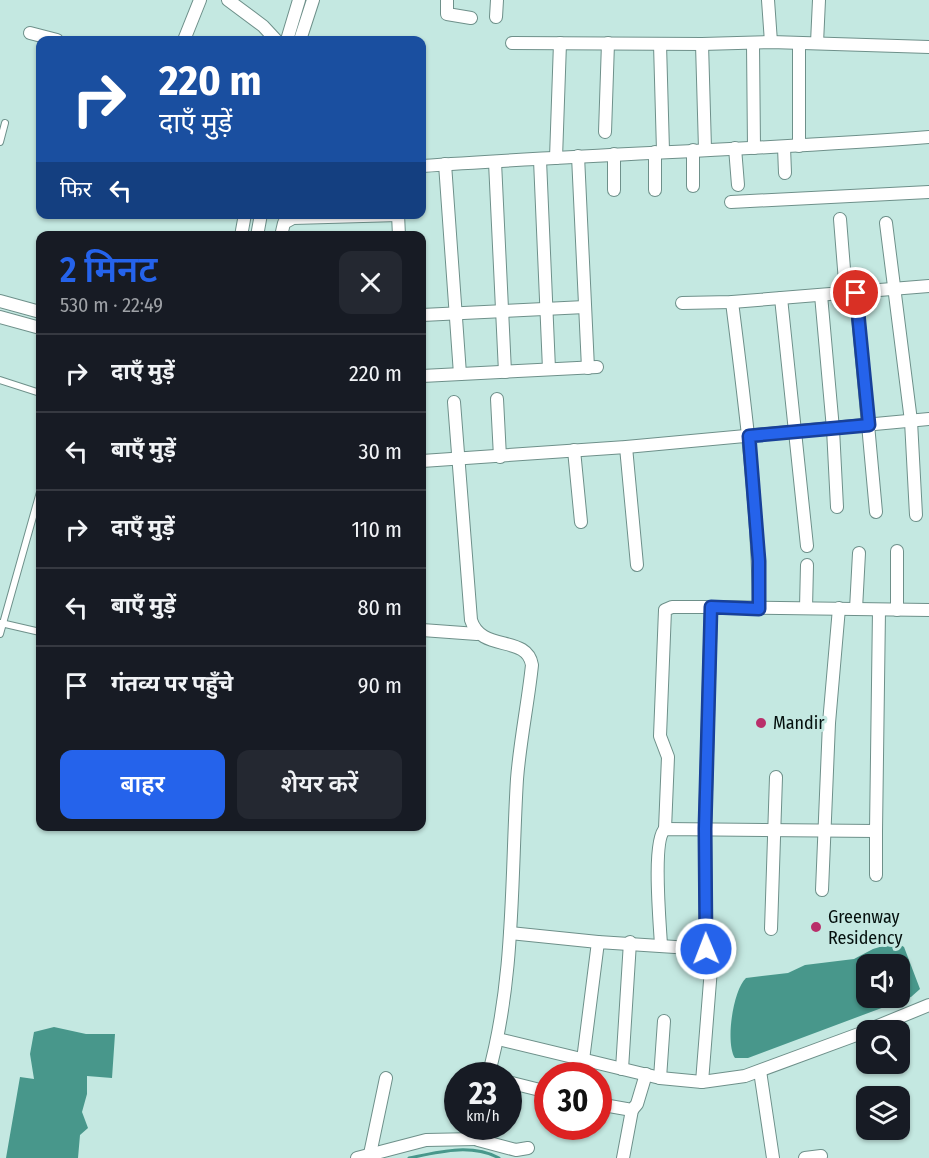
<!DOCTYPE html>
<html lang="hi">
<meta charset="utf-8">
<style>
:root{--surface:#171b24;--page:#242831;--text:#f1f3f6;--muted:#9ea1a6;--line:#363941;--accent:#2563eb}
body{margin:0;font-family:"Fira Sans Condensed","Noto Sans Devanagari",sans-serif;background:var(--page);color:var(--text);height:100vh;display:flex;flex-direction:column;font-size:22px;white-space:nowrap}
*{box-sizing:border-box;margin:0}
p{font-size:20px;color:var(--muted)}
.icon{flex:none;width:33px;height:33px;fill:none;stroke:currentColor;stroke-width:2;stroke-linecap:round;stroke-linejoin:round}
.map{position:relative;flex:1;overflow:hidden}
.details{position:absolute;left:36px;top:231px;width:390px;height:600px;display:flex;flex-direction:column;background:var(--surface);border-radius:12px;box-shadow:0 2px 4px #0004}
.details>*{flex:none}
.banner{position:absolute;left:36px;top:36px;width:390px;height:183px;border-radius:12px;box-shadow:0 2px 4px #0004;background:#1a4fa0;color:#fff;overflow:hidden}
.tools{position:absolute;left:856px;top:954px;display:grid;gap:12px}
.tools a{display:grid;place-items:center;width:54px;height:54px;border-radius:12px;background:var(--surface);box-shadow:0 2px 4px #0004;font-size:30px}
.speed{position:absolute;left:444px;top:1062px;display:flex;gap:12px;font-size:30px;font-weight:700;text-align:center}
.speed>*{display:grid;place-content:center;width:78px;height:78px;border-radius:50%;background:var(--surface);box-shadow:0 2px 4px #0004;line-height:1}
.speed small{font-size:15px;font-weight:400}
.speed .limit{border:9px solid #d22;background:#fff;color:#111}
.pin{position:absolute;display:grid;place-items:center;width:51px;height:51px;color:#fff;margin:-26px;border:3px solid #fff;border-radius:50%;box-shadow:0 2px 6px #0007}
.me{position:absolute;width:66px;margin:-33px;rotate:359deg;stroke-linejoin:round;filter:drop-shadow(0 0 4px #0008)}
.turn{display:flex;align-items:center;gap:21px;height:126px;padding:0 24px;font-size:27px}
.turn .icon{width:78px;height:78px;stroke-width:2.5}
.turn b{display:block;font-size:42px;line-height:51px}
.then{display:flex;align-items:center;height:57px;padding:0 24px;background:#0003;gap:12px;font-size:22px}
.round{display:grid;place-items:center;flex:none;width:63px;height:63px;border-radius:12px;background:var(--page)}
.head{display:flex;align-items:center;justify-content:space-between;height:102px;padding:0 24px}
h1{font-size:36px;font-weight:600;line-height:45px;color:var(--accent)}
.cta{display:flex;gap:12px;margin-top:auto;padding:12px 24px}
.cta a{flex:1;height:69px;border-radius:12px;background:var(--accent);color:#fff;font-size:24px;font-weight:600;line-height:69px;text-align:center}
.cta a+a{background:var(--page);color:var(--text)}
ul{padding:0;list-style:none}
li{display:flex;align-items:center;gap:18px;height:78px;padding:0 24px;border-top:2px solid var(--line)}
li div{flex:1}
li b{display:block;font-size:22px}
li em{font-style:normal}
.map>svg:first-child{display:block}
</style>
<div class="map">
<svg width="929" height="1158" viewBox="0 0 929 1158">
<rect width="100%" height="100%" fill="#c4e8e1"/>
<g fill="#48978b" fill-rule="evenodd">
<path d="M896 942 904 947 920 989 911 997 748 1058H735C725 1043 733 990 746 978L788 973 805 965 854 959 873 949ZM867 964H900V998H867Z"/>
<path d="M54 1027 86 1034H115L112 1078 87 1076V1094L82 1112 88 1128 80 1135 78 1158H6L20 1077 34 1079 30 1054 34 1032Z"/>
</g>
<g fill="none" stroke-linecap="round" stroke-linejoin="round">
<path stroke="#48978b" stroke-width="3" d="M409 1158C438 1152 471 1143 499 1158"/>
<defs>
<g id="lane">
<path d="M0 142 5 123"/>
<path d="M0 380 40 393"/>
<path d="M1 623 40 632"/>
<path d="M0 634 40 492"/>
</g>
<g id="street">
<path d="M228 0 263 26 276 40"/>
<path d="M447 0V14L471 18"/>
<path d="M768 0 771 42"/>
<path d="M496 17 497 0"/>
<path d="M30 33 57 40"/>
<path d="M184 40 200 0"/>
<path d="M287 40 299 0"/>
<path d="M300 40 313 0"/>
<path d="M512 43 702 44 771 42 929 47"/>
<path d="M799 43V146"/>
<path d="M817 43 819 0"/>
<path d="M660 44 663 151"/>
<path d="M702 44 705 149"/>
<path d="M753 44 754 148"/>
<path d="M605 132 608 43"/>
<path d="M784 147 785 173"/>
<path d="M735 148 738 185"/>
<path d="M655 152V190"/>
<path d="M614 154V190"/>
<path d="M578 156 588 368"/>
<path d="M556 158 560 43"/>
<path d="M540 160 549 369"/>
<path d="M495 162 505 372"/>
<path d="M445 164 460 374"/>
<path d="M422 166C590 154 760 150 929 137"/>
<path d="M693 186V150"/>
<path d="M731 202 929 192"/>
<path d="M398 214 399 236"/>
<path d="M840 219 846 294"/>
<path d="M886 223 911 421 916 515"/>
<path d="M241 236 245 214"/>
<path d="M257 236 261 214"/>
<path d="M281 236 284 223 293 218 398 215"/>
<path d="M856 293 876 512"/>
<path d="M821 295 833 429 837 507"/>
<path d="M781 298 807 546"/>
<path d="M0 301 40 312"/>
<path d="M732 302C745 404 758 506 759 609"/>
<path d="M682 303 732 302 929 286"/>
<path d="M422 315 585 307"/>
<path d="M0 317 40 328"/>
<path d="M422 376 597 367"/>
<path d="M497 399 500 457"/>
<path d="M454 402 471 620C481 653 527 634 532 665 528 703 520 741 517 779 511 878 515 980 488 1076"/>
<path d="M626 447 637 565"/>
<path d="M574 450 581 522"/>
<path d="M422 461 626 447 929 419"/>
<path d="M897 551V610"/>
<path d="M806 608 807 565"/>
<path d="M856 609 859 553"/>
<path d="M422 630 477 634"/>
<path d="M665 829 668 757 660 736 665 610 672 607H711"/>
<path d="M876 831V875"/>
<path d="M822 890 829 723 839 608"/>
<path d="M771 929 776 777"/>
<path d="M510 933 598 942"/>
<path d="M661 945C660 925 652 840 665 829L876 831 879 610"/>
<path d="M706 949 705 829 711 607 929 610"/>
<path d="M868 1030 929 1005"/>
<path d="M498 1039 660 1078 702 1082 745 1076 867 1031"/>
<path d="M583 1060 598 942 706 949 712 956 702 1082"/>
<path d="M622 1069 630 942"/>
<path d="M760 1071 773 1158"/>
<path d="M660 1078 664 1021"/>
<path d="M508 1082 548 1092"/>
<path d="M598 1104 632 1110 637 1104 646 1074"/>
<path d="M477 1126 476 1136 478 1140 516 1150 528 1148"/>
<path d="M370 1154 386 1078"/>
<path d="M357 1158 426 1140 476 1139"/>
<path d="M623 1158 632 1110"/>
<path d="M805 1158 821 1156"/>
</g>
</defs>
<use href="#lane" stroke="#6e908a" stroke-width="8"/>
<use href="#street" stroke="#6e908a" stroke-width="14"/>
<use href="#lane" stroke="#fff" stroke-width="6"/>
<use href="#street" stroke="#fff" stroke-width="12"/>
</g>
<g fill="none" stroke-linecap="round" stroke-linejoin="round">
<defs>
<path id="route" d="M706 949 705 829 711 607 759 609V561L749 436 869 425 856 293"/>
</defs>
<use href="#route" stroke="#184099" stroke-width="15"/>
<use href="#route" stroke="#2563eb" stroke-width="10"/>
</g>
<g fill="#b92f6a" stroke="#c4e8e1" stroke-width="2">
<circle cx="761" cy="723" r="6"/>
<circle cx="816" cy="927" r="6"/>
</g>
<g text-anchor="middle" dominant-baseline="central" stroke-width="6" stroke-linejoin="round" paint-order="stroke">
<g font-size="18" fill="#040f0d" stroke="#c4e8e1" text-anchor="start">
<text x="773" y="723">Mandir</text>
<text x="828" y="917">Greenway<tspan x="828" dy="21">Residency</tspan></text>
</g>
</g>
</svg>
<div class="tools">
<a><svg class="icon" aria-label="sound" viewBox="0 0 24 24"><path d="M4 9h4l5-4v14l-5-4H4zM17 9q2 3 0 6"/></svg></a>
<a><svg class="icon" aria-label="search" viewBox="0 0 24 24"><circle cx="10" cy="10" r="6"/><path d="M15 15l6 6"/></svg></a>
<a><svg class="icon" aria-label="layers" viewBox="0 0 24 24"><path d="M12 4l9 5-9 5-9-5zM3 14l9 5 9-5"/></svg></a>
</div>
<div class="speed"><div>23<small>km/h</small></div><div class="limit">30</div></div>
<div class="pin" style="left:856px;top:293px;background:#d93025"><svg class="icon" aria-label="arrive" viewBox="0 0 24 24"><path d="M6 21V4h12l-3 4 3 4H6"/></svg></div>
<svg class="me" style="left:706px;top:949px" viewBox="-20 -20 40 40"><circle r="17" fill="#2563eb" stroke="#fff" stroke-width="3"/><path d="M0-11L8 9 0 5-8 9z" fill="#fff"/></svg>
<div class="banner">
<div class="turn"><svg class="icon" aria-label="right" viewBox="0 0 24 24"><path d="M7 20v-9h11M14 6l5 5-5 5"/></svg><div><b>220 m</b>दाएँ मुड़ें</div></div>
<div class="then">फिर<svg class="icon" aria-label="left" viewBox="0 0 24 24"><path d="M17 20v-9H6M10 6l-5 5 5 5"/></svg></div>
</div>
<section class="details">
<div class="head"><div><h1>2 मिनट</h1><p>530 m · 22:49</p></div><a class="round"><svg class="icon" aria-label="close" viewBox="0 0 24 24"><path d="M6 6l12 12M18 6L6 18"/></svg></a></div>
<ul>
<li><svg class="icon" aria-label="right" viewBox="0 0 24 24"><path d="M7 20v-9h11M14 6l5 5-5 5"/></svg><div><b>दाएँ मुड़ें</b></div><em>220 m</em></li>
<li><svg class="icon" aria-label="left" viewBox="0 0 24 24"><path d="M17 20v-9H6M10 6l-5 5 5 5"/></svg><div><b>बाएँ मुड़ें</b></div><em>30 m</em></li>
<li><svg class="icon" aria-label="right" viewBox="0 0 24 24"><path d="M7 20v-9h11M14 6l5 5-5 5"/></svg><div><b>दाएँ मुड़ें</b></div><em>110 m</em></li>
<li><svg class="icon" aria-label="left" viewBox="0 0 24 24"><path d="M17 20v-9H6M10 6l-5 5 5 5"/></svg><div><b>बाएँ मुड़ें</b></div><em>80 m</em></li>
<li><svg class="icon" aria-label="arrive" viewBox="0 0 24 24"><path d="M6 21V4h12l-3 4 3 4H6"/></svg><div><b>गंतव्य पर पहुँचे</b></div><em>90 m</em></li>
</ul>
<div class="cta"><a>बाहर</a><a>शेयर करें</a></div>
</section>
</div>
